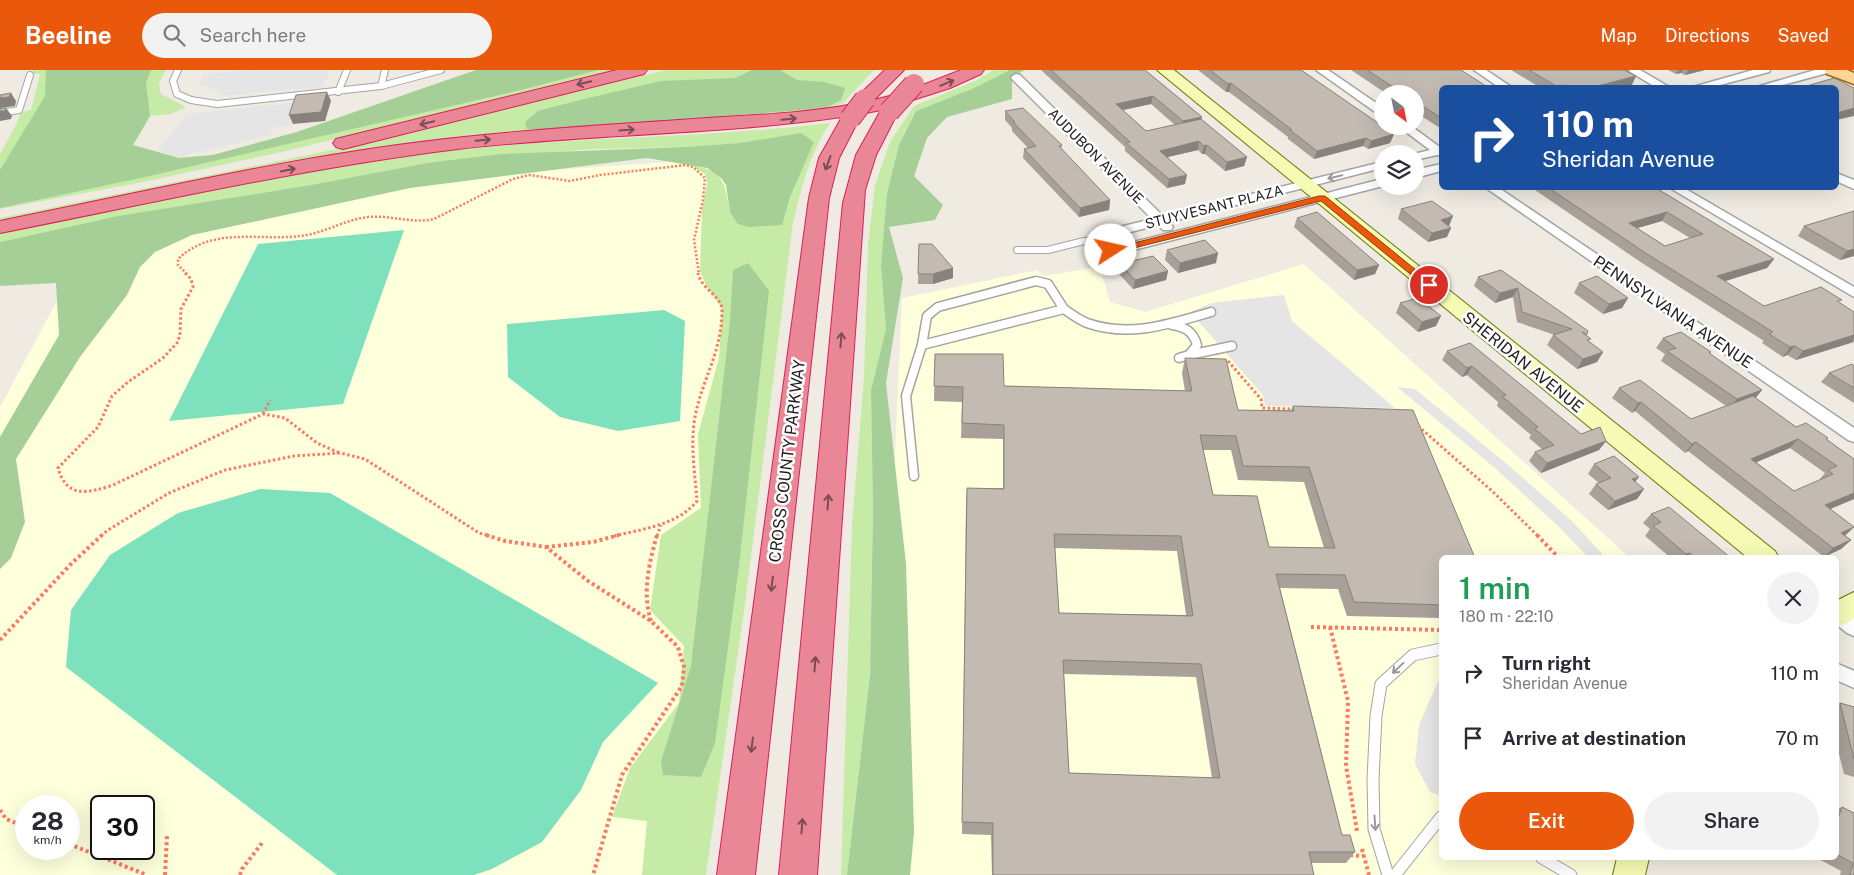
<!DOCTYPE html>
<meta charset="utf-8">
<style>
:root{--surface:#fff;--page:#f2f2f3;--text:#2b2b33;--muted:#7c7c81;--accent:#ea580c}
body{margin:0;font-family:"Public Sans",sans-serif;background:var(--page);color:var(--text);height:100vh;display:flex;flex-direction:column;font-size:19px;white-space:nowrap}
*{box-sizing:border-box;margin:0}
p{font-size:16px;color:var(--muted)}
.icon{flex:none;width:28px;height:28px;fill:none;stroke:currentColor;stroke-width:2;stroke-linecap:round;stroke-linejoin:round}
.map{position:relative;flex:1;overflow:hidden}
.sheet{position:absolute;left:1439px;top:485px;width:400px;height:305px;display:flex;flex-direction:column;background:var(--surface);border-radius:8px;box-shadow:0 5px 20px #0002}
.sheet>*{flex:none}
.hud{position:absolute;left:1439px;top:15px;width:400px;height:105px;border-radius:8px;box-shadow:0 5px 20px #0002;background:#1a4fa0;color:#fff;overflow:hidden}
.needle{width:32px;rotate:148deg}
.fabs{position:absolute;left:1374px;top:15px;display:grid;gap:10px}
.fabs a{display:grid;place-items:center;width:50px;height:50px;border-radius:50%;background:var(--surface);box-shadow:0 5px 20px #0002;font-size:25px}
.speed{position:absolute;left:15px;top:725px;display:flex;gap:10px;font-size:25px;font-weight:700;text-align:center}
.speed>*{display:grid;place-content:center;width:65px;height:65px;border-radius:50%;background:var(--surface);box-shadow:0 5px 20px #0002;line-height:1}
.speed small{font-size:12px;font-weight:400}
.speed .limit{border:2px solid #111;border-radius:8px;background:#fff;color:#111}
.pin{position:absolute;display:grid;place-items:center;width:42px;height:42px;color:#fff;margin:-21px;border:2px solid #fff;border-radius:50%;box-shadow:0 1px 5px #0007}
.me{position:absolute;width:55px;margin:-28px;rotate:80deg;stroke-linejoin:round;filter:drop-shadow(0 0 4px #0008)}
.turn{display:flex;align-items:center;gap:18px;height:105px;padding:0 20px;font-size:22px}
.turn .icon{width:65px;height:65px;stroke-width:2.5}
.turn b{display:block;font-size:35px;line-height:42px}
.round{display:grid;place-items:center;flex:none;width:52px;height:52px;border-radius:26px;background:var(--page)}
.head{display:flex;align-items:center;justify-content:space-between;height:85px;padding:0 20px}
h1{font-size:30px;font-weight:600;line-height:38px;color:#1e9e55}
.button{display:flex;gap:10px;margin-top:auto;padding:10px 20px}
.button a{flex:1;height:58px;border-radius:30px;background:var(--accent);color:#fff;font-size:20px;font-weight:600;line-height:58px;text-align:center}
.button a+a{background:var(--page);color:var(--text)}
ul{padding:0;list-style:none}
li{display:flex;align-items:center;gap:15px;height:65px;padding:0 20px}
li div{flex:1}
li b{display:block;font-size:19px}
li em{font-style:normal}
header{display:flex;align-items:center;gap:30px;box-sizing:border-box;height:70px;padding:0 25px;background:var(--accent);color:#fff}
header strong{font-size:24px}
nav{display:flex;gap:28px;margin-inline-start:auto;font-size:18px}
.search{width:350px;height:45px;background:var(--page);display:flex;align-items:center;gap:12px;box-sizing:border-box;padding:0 18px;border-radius:28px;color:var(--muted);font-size:19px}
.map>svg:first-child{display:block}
</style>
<header>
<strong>Beeline</strong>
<div class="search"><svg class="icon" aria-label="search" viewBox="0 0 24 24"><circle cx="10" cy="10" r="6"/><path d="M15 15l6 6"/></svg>Search here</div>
<nav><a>Map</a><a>Directions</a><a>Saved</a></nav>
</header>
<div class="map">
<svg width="1854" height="805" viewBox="0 0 1854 805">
<rect width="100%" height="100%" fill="#efebe2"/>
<g fill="#feffdb" fill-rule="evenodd">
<path d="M781 84 672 805H0V337L85 179 441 108ZM26 736H69V779H26ZM101 736H144V779H101Z"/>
<path d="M1304 194 1629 487 1441 488V788H1617L1611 805H876L902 228 1037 200 1043 206 1100 197 1110 232 1145 242Z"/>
</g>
<g fill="#c6eba6">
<path d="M33 0H166L159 13 161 24 186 37 171 44 150 46 133 75 179 88 213 85 297 62 476 0H617L286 81 148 111 0 139V84L16 55 21 42 31 40 40 4H32Z"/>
<path d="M666 0H874L843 33 810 43 468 69 0 153V148L342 78Z"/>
<path d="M994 0H1010L972 19 916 41 899 75 881 196 886 259 871 320 873 442 870 605 847 805H841L852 455 864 307 868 175 875 115 890 72 914 36 975 11Z"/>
<path d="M830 53C809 85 802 116 793 153L745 534 706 805H642L647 751 612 747 630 698 679 633 684 576 650 540 661 465 701 438 698 364 719 288 722 238 706 215 700 201 702 139 707 113 705 104 690 95C723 100 725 112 730 142L781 155 790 127 813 72 740 73 685 77 591 79 427 93 311 115 118 146 0 172V161C150 132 300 96 452 80 578 67 705 68 830 53Z"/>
</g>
<g fill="#a5cf96">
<path d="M46 0H151L146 13 150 46 133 75 179 88 213 85 297 62 476 0H598L521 20 145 107 0 138V100L45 26Z"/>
<path d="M752 0H780L797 10 824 12 845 18 841 30 827 37 802 40 557 59H527L525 52 538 41 584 29 661 11 735 8Z"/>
<path d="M1010 0H1025L1012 7V29L947 47 927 68 914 106 943 135 935 150 889 157 903 208 886 313 906 494 914 762 910 805H847L870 605 873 442 871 320 886 259 881 196 887 124 899 75 916 41 972 19Z"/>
<path d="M801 63 814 72 790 127 782 155 749 157 738 154 730 142 726 115 722 109 707 98 647 88 410 118 192 165 155 182 140 197 127 225 80 287 16 389 25 452 11 488 0 499V367L59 265 56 213 0 216V172L118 146 311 115 427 93 501 84 685 77 740 73Z"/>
<path d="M748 193 769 221 739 496 715 673 701 707 663 705 661 691 691 596 730 251 733 200Z"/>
</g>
<g fill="#7de1bd">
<path d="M404 160 343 334 169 351 258 174Z"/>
<path d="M664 240 685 251 680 351 618 361 560 347 508 307 507 254Z"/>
<path d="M260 419 330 423 658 613 603 672 581 720 542 772 492 799 474 805H337L66 597 71 540 110 485 178 443Z"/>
</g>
<g fill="#e5e5e5">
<path d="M253 0H330L323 17 219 26 221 21 213 20 209 15 198 16 204 4Z"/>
<path d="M299 32 291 56 273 57 270 65 178 87 158 81 186 44Z"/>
<path d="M1284 225 1292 251 1395 338 1265 336 1263 325 1190 242 1212 233Z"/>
<path d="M1397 317 1415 319 1507 394 1572 451 1605 487H1588L1558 456 1496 399Z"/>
<path d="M1440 607H1441V726L1430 722 1415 694 1419 655Z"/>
</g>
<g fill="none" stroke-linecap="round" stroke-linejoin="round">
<defs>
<g id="lane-far2">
<path d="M178 0 173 11 177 24 191 30 217 34 381 16 441 0"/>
<path d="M381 16 385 0"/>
<path d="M338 22 347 0"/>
<path d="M0 43 19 40 30 5"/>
<path d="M1017 180H1048L1084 171 1101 170"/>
</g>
<g id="lane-far1">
<path d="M1036 211 1048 214 1064 239 922 275 927 246 938 237Z"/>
<path d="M1064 239C1071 244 1079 250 1087 253 1129 268 1170 254 1211 242"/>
<path d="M1172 255C1185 257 1193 261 1197 275L1189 285 1179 288"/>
<path d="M1189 285 1232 276"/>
<path d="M914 406 906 326 922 275"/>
</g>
<g id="lane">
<path d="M1542 788 1571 805"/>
<path d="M1388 805 1374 759 1373 709 1376 646 1381 614 1413 585 1441 579"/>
<path d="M1395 805 1441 747"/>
</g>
<g id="street">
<path d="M1316 0H1328L1382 37V45L1378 44Z"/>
<path d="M1474 0H1486L1513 18H1500Z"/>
<path d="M1627 0H1640L1671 18H1657Z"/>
<path d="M1753 0H1770L1769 2 1709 18H1689Z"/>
<path d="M1815 0H1832L1831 2 1772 18H1753Z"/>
<path d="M1016 4 1020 5 1163 146 1382 92V98L1169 152 1173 157 1171 160H1163L1158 155 1111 167 1108 171V174L1122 175 1382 109 1383 116 1122 183C1110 183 1097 183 1095 170L1103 161 1152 149 1012 9 1011 7Z"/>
<path d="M1398 56H1411L1441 78V86L1437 85 1415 90 1414 84 1430 80Z"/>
<path d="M1441 94V101L1415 108V100Z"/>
<path d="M1836 103 1854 110V119L1836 111Z"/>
<path d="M1486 118H1499L1854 358V372L1848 370Z"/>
<path d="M1670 118H1684L1854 217V227Z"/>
<path d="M1838 537 1844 540 1854 547V566L1847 563 1836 554V538Z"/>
<path d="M1836 593 1854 601V618L1836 610Z"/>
</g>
<g id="secondary">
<path d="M1157 0H1174L1775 481 1779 488H1748Z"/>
<path d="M1854 522V548L1845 554 1836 557V531Z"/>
<path d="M1617 788H1649L1645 805H1613Z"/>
</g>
<path id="primary" d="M1825 0H1847L1854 3V14L1827 4Z"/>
<g id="highway">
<path d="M617 0H647L644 4 343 79 336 77 333 73 336 69Z"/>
<path d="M885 0H904L874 30 905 22 961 0H984L981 4 950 18 891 37 896 38 898 42 876 85 865 120 817 805H779L843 133 856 85 881 40 856 45 859 49 839 88 829 128 755 805H717L809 128 819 88 842 47C715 65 586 64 458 79 304 98 152 133 0 163V151C154 120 307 83 464 67 545 58 626 54 707 48 758 45 809 43 859 33L856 29 859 25Z"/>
</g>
</defs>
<use href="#lane-far2" stroke="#a4a4a4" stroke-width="8"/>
<use href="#lane-far1" stroke="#a4a4a4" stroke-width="11"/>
<use href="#lane" stroke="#a4a4a4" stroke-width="13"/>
<use href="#street" stroke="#a4a4a4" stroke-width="3"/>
<use href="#secondary" stroke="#667701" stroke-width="2"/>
<use href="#primary" stroke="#966900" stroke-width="3"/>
<use href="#highway" stroke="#de1e5a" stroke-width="2"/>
<path stroke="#fe7864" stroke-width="2.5" stroke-dasharray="2 2" stroke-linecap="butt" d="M187 204 178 195V189C215 154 263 173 307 165 328 161 347 149 369 147 392 145 411 154 434 149L513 109 529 105 570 111 600 105 686 95 693 97 705 108 703 130 694 170 699 204"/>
<g stroke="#fe7864" stroke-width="3" stroke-dasharray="2.5 2.5" stroke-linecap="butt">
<path d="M185 203 191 209 193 217 181 239 180 265 177 273 163 288 128 312 112 326 98 357 58 398C67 429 88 423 113 415L263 344 285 348 317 373 340 383"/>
<path d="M1228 291 1261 329 1262 338 1294 339"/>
<path d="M263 344 270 330"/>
<path d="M1418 356 1491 420 1538 466"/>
<path d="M101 466 108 460 169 423 225 400 294 386 340 383 365 389 479 463 490 466"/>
<path d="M614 466C642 459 678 455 697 431 695 404 690 374 695 347 702 309 722 283 722 240 722 226 701 219 698 203"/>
<path d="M657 466 661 455"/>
</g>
<g stroke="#fe7864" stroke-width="4" stroke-dasharray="3 3" stroke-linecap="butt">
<path d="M486 465 505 471 546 477 588 511 651 551 678 577 684 597 682 616 622 705 593 805"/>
<path d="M1537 465 1559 488"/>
<path d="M546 477 593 472 619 465"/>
<path d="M651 551C642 523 649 493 657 465"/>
<path d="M1311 557 1441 560"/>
<path d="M1330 557 1348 631 1346 696 1357 761"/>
<path d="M0 570 70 495 102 465"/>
<path d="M0 740 6 749 26 757"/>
<path d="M69 774 147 805"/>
<path d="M1362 779 1369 805"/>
<path d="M1350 785 1364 786"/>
<path d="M165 805 167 766"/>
<path d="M240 805 242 799 262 773"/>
</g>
<use href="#lane-far2" stroke="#fff" stroke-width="6"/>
<use href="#lane-far1" stroke="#fff" stroke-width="8"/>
<use href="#lane" stroke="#fff" stroke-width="11"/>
<use href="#street" fill="#fff" fill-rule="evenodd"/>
<use href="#secondary" fill="#f5fbb4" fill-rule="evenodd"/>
<use href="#primary" fill="#ffd597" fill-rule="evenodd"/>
<use href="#highway" fill="#e98796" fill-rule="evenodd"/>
<defs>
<g id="highway-bridge">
<path d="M889 42 914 14"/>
<path d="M850 49 865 29"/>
</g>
</defs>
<use href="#highway-bridge" stroke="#de1e5a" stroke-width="22" stroke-linecap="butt"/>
<use href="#highway-bridge" stroke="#e98796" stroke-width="20"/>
</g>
<g fill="#a8a099" fill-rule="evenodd">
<path d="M1041 0H1145L1202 47 1201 49 1247 87 1244 96 1225 101 1205 84H1202L1198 80 1168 87 1185 114 1167 118 1125 81V77ZM1151 34 1175 55 1146 61 1123 40Z"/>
<path d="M1198 0H1301L1394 64 1390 73 1368 79 1363 76 1314 89 1288 69V67L1229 22H1226Z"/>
<path d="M1351 0H1461L1441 18V58H1440L1415 42V24H1387Z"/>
<path d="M1511 0H1630L1629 3 1632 15 1621 18H1541Z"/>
<path d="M1668 0H1705L1685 5 1681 3 1676 4Z"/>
<path d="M1005 41 1062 75 1061 79 1110 130 1109 140 1079 147 1023 88 1024 79 1028 78 1012 61V58L1005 50Z"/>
<path d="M1532 118H1656L1774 189 1767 198 1724 211 1764 236 1840 233 1854 242V272L1796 290 1787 285 1783 287 1762 273 1764 271 1642 193ZM1662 151 1690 168 1665 176 1637 158Z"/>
<path d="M1401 139 1449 156 1447 167 1428 172 1398 149Z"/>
<path d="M1854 141V186L1840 190 1798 166 1804 156Z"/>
<path d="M1297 148 1379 195 1375 204 1354 210 1294 157Z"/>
<path d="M919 174 953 208 933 214H918Z"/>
<path d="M1167 180 1216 193 1178 203 1165 190Z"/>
<path d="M1120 194 1168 201 1166 210 1133 219 1119 204Z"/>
<path d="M1501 200 1588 261 1586 265 1589 272 1603 282 1597 292 1577 299 1547 275 1553 265H1555L1517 252 1513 227 1495 233 1474 216 1478 207Z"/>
<path d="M1579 213 1628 228 1622 238 1603 244 1574 223Z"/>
<path d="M1400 233 1436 256 1418 262 1396 243Z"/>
<path d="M1663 268 1710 284 1762 320 1755 328 1796 357 1827 370 1854 389V429L1830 439 1854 457 1845 466 1851 470 1841 479 1824 487 1688 381 1685 383 1635 341 1632 343 1612 328 1619 318 1691 349 1726 336 1661 291 1665 284 1656 278ZM1790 378 1825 403 1819 410H1820L1794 421 1756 392Z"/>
<path d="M1447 281 1581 364 1606 371 1599 380 1541 403 1529 391 1535 382 1542 379 1529 368 1531 365 1497 336 1498 332 1467 305 1462 307 1442 290Z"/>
<path d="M935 284 1004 316 1185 321 1182 303 1185 288 1238 340H1291L1293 336 1441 488V548L1347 546 1338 519 1280 518 1342 765 1355 782 1346 793H1311L1314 805H992L991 765 962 764 966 432 967 418H1003V369L961 368 962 332 934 331ZM1203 380H1231L1238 410 1304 412 1324 478 1269 477 1213 425ZM1055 478 1177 481 1186 545 1059 543ZM1064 604 1196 607 1212 708 1069 703Z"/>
<path d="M1854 296V333L1821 312 1829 303Z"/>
<path d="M1594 394 1635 412 1644 419 1637 429 1608 440 1589 424 1596 414 1599 413 1588 404Z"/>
<path d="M1651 444 1731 488H1671L1645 466 1650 459 1643 453Z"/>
<path d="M1840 633 1854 637V707L1844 704 1836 672V636Z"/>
<path d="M1842 737 1854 743V805H1840L1841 801 1817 788H1836V740Z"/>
</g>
<g fill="#88827d">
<path d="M1679 0H1683L1681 3 1676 4Z"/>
<path d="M1688 0H1705L1685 5Z"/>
<path d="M1636 6 1632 15 1621 18H1590Z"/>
<path d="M1231 13 1229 22H1226L1228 14Z"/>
<path d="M1566 15 1565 18H1558V17Z"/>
<path d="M327 22 331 31 325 51 293 54 289 45Z"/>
<path d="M11 23 16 31 15 36 0 38V28Z"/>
<path d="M1153 26 1151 34 1114 42 1116 34Z"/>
<path d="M6 38 12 46 11 49 0 51V41Z"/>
<path d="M1854 38V46L1836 50V43Z"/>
<path d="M1202 47 1200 56 1181 60 1183 51Z"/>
<path d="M1394 64 1390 73 1368 79 1371 71Z"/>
<path d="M1366 68 1363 76 1314 89 1317 81Z"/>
<path d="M1199 71 1198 80 1159 89 1160 81Z"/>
<path d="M1207 75 1205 84H1202L1204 76Z"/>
<path d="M1247 87 1244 96 1225 101 1227 92Z"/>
<path d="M1187 105 1185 114 1167 118 1169 109Z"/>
<path d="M1110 130 1109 140 1079 147 1080 138Z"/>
<path d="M1667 142 1662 151 1624 162 1629 153Z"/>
<path d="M1453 146 1449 156 1437 159 1441 150Z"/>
<path d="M1451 158 1447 167 1428 172 1432 163Z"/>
<path d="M1854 179V186L1840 190 1847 181Z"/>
<path d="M1218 183 1216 193 1178 203 1180 193Z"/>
<path d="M1774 189 1767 198 1710 216 1717 206Z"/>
<path d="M1379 195 1375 204 1354 210 1357 200Z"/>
<path d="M953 198V208L933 214V204Z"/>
<path d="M1168 201 1166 210 1133 219 1135 210Z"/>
<path d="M1518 218 1513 227 1495 233 1500 223Z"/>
<path d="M1628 228 1622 238 1603 244 1609 234Z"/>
<path d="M1441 246 1436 256 1418 262 1422 252Z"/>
<path d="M1854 265 1853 272 1796 290 1803 281Z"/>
<path d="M1795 276 1787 285 1783 287 1790 277Z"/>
<path d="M1603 282 1597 292 1577 299 1583 289Z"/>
<path d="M1472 296 1467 305 1462 307 1467 298Z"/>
<path d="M1762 320 1754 330 1729 339 1737 329Z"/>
<path d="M1641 332 1635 341 1632 343 1638 333Z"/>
<path d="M1798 369 1790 378 1743 398 1751 389Z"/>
<path d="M1606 371 1599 380 1541 403 1547 393Z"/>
<path d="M1696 372 1688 381 1685 383 1692 374Z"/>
<path d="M1639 407 1632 416V409Z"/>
<path d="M1644 419 1637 429 1608 440 1615 431Z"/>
<path d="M1854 423V429L1816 445 1825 435Z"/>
<path d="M1854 457 1844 466 1841 463Z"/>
<path d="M1851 470 1841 479 1824 487 1833 478Z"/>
<path d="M1690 483 1685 488H1683L1686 484Z"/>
</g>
<g fill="#c3bab2" stroke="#88827d" fill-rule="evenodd">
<path d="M1051 0H1145L1202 47 1183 51 1153 26 1116 34 1146 61 1201 49 1247 87 1227 92 1207 75 1204 76 1199 71 1160 81 1187 105 1169 109 1126 73 1130 72Z"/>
<path d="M1210 0H1301L1394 64 1371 71 1366 68 1317 81 1290 60H1292L1231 13 1228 14Z"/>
<path d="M1367 0H1461L1489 18H1441V48L1415 31V24H1404Z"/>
<path d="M1529 0H1624L1636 6 1590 18H1574L1566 15 1558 17Z"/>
<path d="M1834 8 1854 18V38L1836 43V18H1800Z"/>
<path d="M327 22 321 42 289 45 296 25Z"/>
<path d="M11 23 9 27 0 28V25Z"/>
<path d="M0 38H6L5 41H0Z"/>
<path d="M1023 38 1062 75 1059 76 1110 130 1080 138 1024 79 1036 76 1013 52H1015L1005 41Z"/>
<path d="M1549 118H1656L1774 189 1717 206 1764 236 1821 217 1842 230 1837 231 1854 242V265L1803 281 1795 276 1790 277 1769 264 1773 262 1647 184ZM1667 142 1703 164 1665 176 1629 153Z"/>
<path d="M1432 131 1453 146 1441 150 1451 158 1432 163 1401 139Z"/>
<path d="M1854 141V179L1847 181 1804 156Z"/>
<path d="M1317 142 1379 195 1357 200 1297 148Z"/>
<path d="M1205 170 1218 183 1180 193 1167 180Z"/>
<path d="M919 174H932L953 198 933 204H918Z"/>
<path d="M1153 186 1168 201 1135 210 1120 194Z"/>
<path d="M1501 200 1588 261 1587 264 1582 262 1591 269 1587 270 1603 282 1583 289 1553 265 1572 259 1522 242 1518 218 1500 223 1478 207Z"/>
<path d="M1597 206 1628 228 1609 234 1579 213Z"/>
<path d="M1418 228 1441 246 1422 252 1400 233Z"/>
<path d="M1681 262 1711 282 1709 283 1762 320 1737 329 1667 281 1676 278 1663 268Z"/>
<path d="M1470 273 1581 364 1600 357 1606 371 1547 393 1535 382 1554 375 1535 359 1538 357 1502 326 1506 325 1472 296 1467 298 1447 281Z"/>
<path d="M935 284H1003L1004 316 1192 321 1185 288 1226 289 1238 340 1294 341 1293 336 1413 340 1475 488H1441V535L1354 532 1345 505 1276 504 1342 765H1350L1355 782H1309L1314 805H993V753L962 752 967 418 1004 419V355L962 353 963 317 934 316ZM1200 365 1236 366 1243 396 1309 397 1335 478 1269 477 1257 426 1213 425ZM1054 464 1181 466 1193 546 1059 543ZM1063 590 1201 594 1220 708 1069 703Z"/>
<path d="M1852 294 1854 296V318L1829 303Z"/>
<path d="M1640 310 1691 349 1753 326 1796 357 1806 353 1828 368 1826 369 1854 389V423L1825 435 1854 457 1841 463 1851 470 1833 478 1696 372 1692 374 1641 332 1638 333 1619 318ZM1798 369 1837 396 1828 400 1833 404 1794 421 1751 389Z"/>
<path d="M1614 386 1639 407 1632 409 1644 419 1615 431 1596 414 1611 408 1594 394Z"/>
<path d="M1669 437 1731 488H1695L1690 483 1686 484 1653 456 1661 452 1651 444Z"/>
<path d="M1840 633 1854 637V689Z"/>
<path d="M1842 737 1854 743V805H1850L1853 793 1836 784V754Z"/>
</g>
<defs><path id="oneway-shaft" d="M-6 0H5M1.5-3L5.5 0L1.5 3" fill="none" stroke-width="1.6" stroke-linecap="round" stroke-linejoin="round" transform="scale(1.25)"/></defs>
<g stroke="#794d53">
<use href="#oneway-shaft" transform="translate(584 13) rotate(166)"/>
<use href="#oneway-shaft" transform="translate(947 13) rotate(-22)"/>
<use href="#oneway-shaft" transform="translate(789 49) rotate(-5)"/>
<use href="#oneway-shaft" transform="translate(427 53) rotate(166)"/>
<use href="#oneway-shaft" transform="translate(627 60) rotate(-4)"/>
<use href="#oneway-shaft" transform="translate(483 70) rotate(-5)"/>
<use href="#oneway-shaft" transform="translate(828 93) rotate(110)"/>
<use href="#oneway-shaft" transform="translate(288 100) rotate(-11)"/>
<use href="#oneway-shaft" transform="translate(841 270) rotate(-85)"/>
<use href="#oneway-shaft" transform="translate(828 432) rotate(-86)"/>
<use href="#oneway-shaft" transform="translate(772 514) rotate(97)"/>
<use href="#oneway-shaft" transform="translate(815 594) rotate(-86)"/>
<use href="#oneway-shaft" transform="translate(752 675) rotate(97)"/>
<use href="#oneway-shaft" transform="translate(802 756) rotate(-86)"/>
</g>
<g stroke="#999">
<use href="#oneway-shaft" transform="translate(1335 107) rotate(166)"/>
<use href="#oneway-shaft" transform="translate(1398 598) rotate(137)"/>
<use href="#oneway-shaft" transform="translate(1375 753) rotate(86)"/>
</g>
<path fill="#ea580c" stroke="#983908" d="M1319 126H1325L1432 213V217H1426L1321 131 1122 181 1111 182 1107 180 1108 178 1122 176Z"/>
<g text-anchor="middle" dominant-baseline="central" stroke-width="5" stroke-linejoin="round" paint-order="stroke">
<g font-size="14" fill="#1d1d1d" stroke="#fff">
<text transform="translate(1096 86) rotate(45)">AUDUBON AVENUE</text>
<text transform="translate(1214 137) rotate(-14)">STUYVESANT PLAZA</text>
</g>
<g font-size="16" fill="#1d1d1d" stroke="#fff">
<text transform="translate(1673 242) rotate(34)">PENNSYLVANIA AVENUE</text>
<text transform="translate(1523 292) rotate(39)">SHERIDAN AVENUE</text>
<text transform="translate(787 391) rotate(-83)">CROSS COUNTY PARKWAY</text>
</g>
</g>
</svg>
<div class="fabs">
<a><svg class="needle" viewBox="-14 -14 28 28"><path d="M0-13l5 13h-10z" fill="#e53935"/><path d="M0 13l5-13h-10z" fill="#7c7c81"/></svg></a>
<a><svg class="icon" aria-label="layers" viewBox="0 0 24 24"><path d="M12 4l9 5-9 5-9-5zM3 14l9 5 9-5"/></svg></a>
</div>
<div class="speed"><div>28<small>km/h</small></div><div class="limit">30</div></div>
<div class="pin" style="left:1429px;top:215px;background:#d93025"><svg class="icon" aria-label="arrive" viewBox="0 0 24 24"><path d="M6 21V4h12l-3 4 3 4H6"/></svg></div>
<svg class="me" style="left:1111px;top:180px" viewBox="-20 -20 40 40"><circle r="19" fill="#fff"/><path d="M0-13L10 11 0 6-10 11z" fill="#ea580c"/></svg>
<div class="hud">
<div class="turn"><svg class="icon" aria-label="right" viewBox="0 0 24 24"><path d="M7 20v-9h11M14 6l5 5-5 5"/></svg><div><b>110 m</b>Sheridan Avenue</div></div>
</div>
<section class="sheet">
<div class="head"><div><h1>1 min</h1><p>180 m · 22:10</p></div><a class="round"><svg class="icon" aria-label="close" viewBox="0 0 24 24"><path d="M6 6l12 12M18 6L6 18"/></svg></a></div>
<ul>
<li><svg class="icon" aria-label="right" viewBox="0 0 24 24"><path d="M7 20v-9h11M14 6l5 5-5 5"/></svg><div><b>Turn right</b><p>Sheridan Avenue</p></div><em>110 m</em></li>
<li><svg class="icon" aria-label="arrive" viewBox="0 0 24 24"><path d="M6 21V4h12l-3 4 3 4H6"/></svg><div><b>Arrive at destination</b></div><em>70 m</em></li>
</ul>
<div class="button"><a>Exit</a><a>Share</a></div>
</section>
</div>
